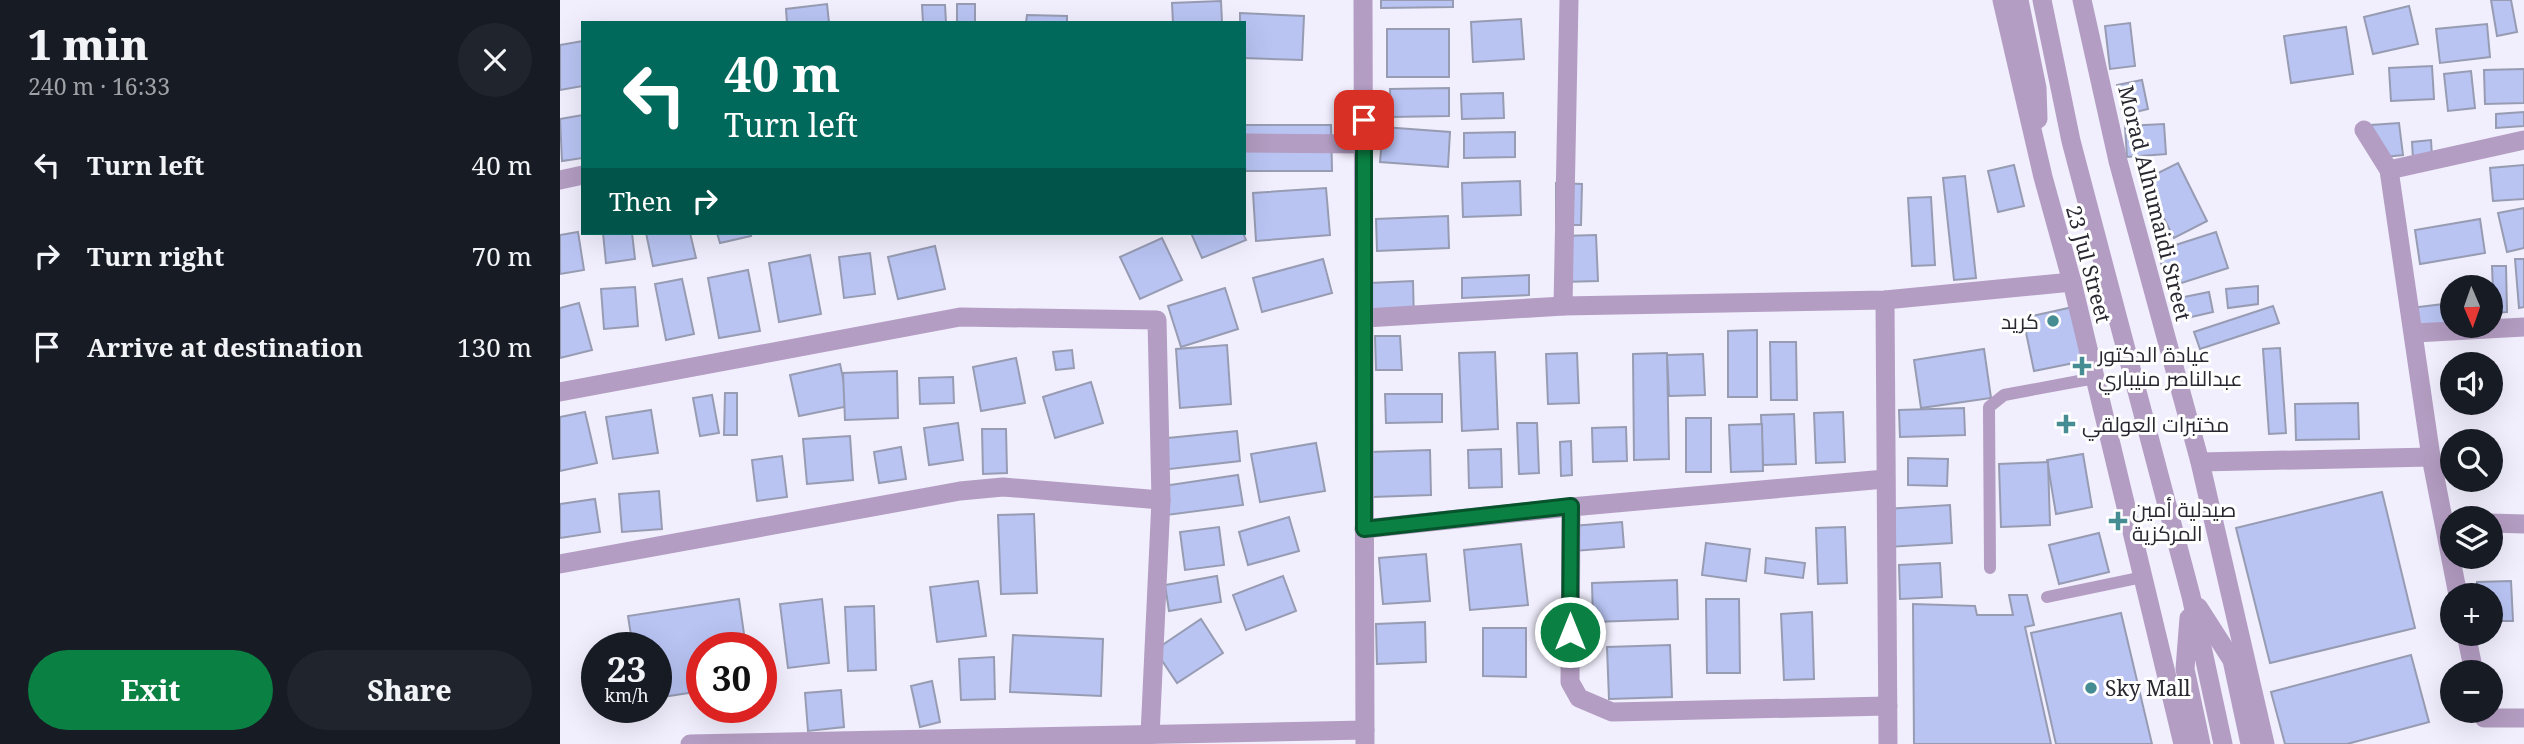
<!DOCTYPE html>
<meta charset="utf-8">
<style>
:root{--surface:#171b24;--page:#20242c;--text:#f1f3f6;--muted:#9ea1a6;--accent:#0b8043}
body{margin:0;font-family:"Noto Serif",Cairo,serif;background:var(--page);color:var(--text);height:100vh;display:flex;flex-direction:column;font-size:26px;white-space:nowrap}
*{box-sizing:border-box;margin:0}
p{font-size:23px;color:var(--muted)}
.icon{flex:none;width:38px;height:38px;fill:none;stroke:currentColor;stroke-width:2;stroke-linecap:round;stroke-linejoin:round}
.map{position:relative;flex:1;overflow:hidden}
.drawer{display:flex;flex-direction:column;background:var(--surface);width:560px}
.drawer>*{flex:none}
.banner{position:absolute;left:21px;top:21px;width:665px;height:214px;border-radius:0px;box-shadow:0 7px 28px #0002;background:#00695c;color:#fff;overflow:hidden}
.needle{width:46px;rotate:178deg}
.tools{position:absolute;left:1880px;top:275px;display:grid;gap:14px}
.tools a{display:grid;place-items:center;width:63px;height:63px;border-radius:50%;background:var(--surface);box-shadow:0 7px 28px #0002;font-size:35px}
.speed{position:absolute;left:21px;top:632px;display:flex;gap:14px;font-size:35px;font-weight:700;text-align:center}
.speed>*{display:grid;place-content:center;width:91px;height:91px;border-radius:50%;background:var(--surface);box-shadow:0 7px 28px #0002;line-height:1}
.speed small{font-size:18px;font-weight:400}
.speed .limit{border:10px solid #d22;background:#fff;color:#111}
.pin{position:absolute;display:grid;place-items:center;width:60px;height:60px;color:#fff;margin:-30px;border-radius:14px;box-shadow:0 4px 10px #0006}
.me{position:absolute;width:77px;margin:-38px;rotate:0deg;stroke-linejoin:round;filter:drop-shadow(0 0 5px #0008)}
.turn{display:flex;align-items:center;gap:24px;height:147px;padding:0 28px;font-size:32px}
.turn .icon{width:91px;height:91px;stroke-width:2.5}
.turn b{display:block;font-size:49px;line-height:60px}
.then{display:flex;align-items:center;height:66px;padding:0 28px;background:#0003;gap:14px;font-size:26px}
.round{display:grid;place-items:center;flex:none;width:74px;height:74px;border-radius:37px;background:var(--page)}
.summary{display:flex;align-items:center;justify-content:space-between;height:119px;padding:0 28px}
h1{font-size:42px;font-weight:800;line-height:52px}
.cta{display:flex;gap:14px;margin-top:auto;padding:14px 28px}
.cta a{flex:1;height:80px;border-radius:42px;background:var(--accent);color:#fff;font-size:28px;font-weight:800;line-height:80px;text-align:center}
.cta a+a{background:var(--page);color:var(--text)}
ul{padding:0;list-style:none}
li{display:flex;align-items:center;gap:21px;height:91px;padding:0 28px}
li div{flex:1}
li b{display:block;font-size:26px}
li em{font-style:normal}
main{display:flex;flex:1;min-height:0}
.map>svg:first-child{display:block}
</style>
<main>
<section class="drawer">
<div class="summary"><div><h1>1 min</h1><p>240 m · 16:33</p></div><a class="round"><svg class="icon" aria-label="close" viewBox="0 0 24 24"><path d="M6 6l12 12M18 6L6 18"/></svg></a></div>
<ul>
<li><svg class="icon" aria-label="left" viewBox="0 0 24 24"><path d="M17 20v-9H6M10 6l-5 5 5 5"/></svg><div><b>Turn left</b></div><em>40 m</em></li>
<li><svg class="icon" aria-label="right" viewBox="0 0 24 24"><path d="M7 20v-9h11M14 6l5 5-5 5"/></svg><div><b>Turn right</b></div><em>70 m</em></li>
<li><svg class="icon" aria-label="arrive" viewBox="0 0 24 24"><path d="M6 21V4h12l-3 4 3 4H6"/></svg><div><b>Arrive at destination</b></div><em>130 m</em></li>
</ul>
<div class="cta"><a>Exit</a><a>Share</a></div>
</section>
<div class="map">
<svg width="1964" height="744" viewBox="0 0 1964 744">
<rect width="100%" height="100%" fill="#f1eefd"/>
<g fill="#b9c4f3" stroke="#979cb3" stroke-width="2">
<path d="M821 0H893V7L821 8Z"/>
<path d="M1931 0H1951L1957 32 1937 36Z"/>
<path d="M661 1 662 23H613L612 3Z"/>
<path d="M267 4 269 23H227L226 9Z"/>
<rect x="397" y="4" width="18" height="19"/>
<path d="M362 5H385L386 23H363Z"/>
<path d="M1849 6 1858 44 1813 54 1804 17Z"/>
<path d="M680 13 744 16 742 60 684 58V23H680Z"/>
<path d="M467 15 507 16V23H466Z"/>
<path d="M961 19 964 59 913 62 911 22Z"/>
<path d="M1570 23 1575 66 1550 69 1545 26Z"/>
<path d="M1927 24 1930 57 1880 63 1876 29Z"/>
<path d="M1786 27 1793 74 1731 83 1724 36Z"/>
<rect x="827" y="29" width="62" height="48"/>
<path d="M23 41V86L0 90V45Z"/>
<path d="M1872 66 1874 99 1831 101 1829 68Z"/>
<path d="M1964 69V103L1925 104 1924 70Z"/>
<path d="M1911 71 1915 108 1888 111 1884 74Z"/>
<path d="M1582 80 1588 109 1563 115 1557 85Z"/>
<path d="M889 88V116L831 117 830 89Z"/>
<path d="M943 93 944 118 902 119 901 94Z"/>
<path d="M1964 112V126L1936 128V114Z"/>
<path d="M23 115V158L2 161 0 119Z"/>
<path d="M1839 123 1843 155 1815 158 1811 125Z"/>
<path d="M1604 124 1606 154 1567 157 1565 126Z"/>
<path d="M684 125H771L772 171H684Z"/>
<path d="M823 127 890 132 888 167 820 162Z"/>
<path d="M955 132V157L904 158V133Z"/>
<path d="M1871 140 1872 157 1853 159 1852 142Z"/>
<path d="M1618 163 1647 221 1614 238 1584 180Z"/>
<path d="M1454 165 1464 206 1438 212 1428 171Z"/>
<path d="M1964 165V199L1933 201 1930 168Z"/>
<path d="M1405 176 1416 278 1394 280 1383 178Z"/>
<path d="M960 181 961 215 903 217 902 183Z"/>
<path d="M996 183 1022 184 1021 225H996Z"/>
<path d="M766 188 770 235 696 241 693 193Z"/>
<path d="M1371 197 1375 265 1352 266 1348 198Z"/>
<path d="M1964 208V248L1947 252 1938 213Z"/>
<path d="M888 216 889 248 817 251 816 219Z"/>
<path d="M1920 219 1925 253 1860 264 1855 230Z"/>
<path d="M18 232 24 270 0 274V235Z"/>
<path d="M1656 232 1668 268 1609 287 1597 251Z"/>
<path d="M43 233H72L75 259 46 263Z"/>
<path d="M86 233H130L136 258 93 266Z"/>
<path d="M157 233H190L191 236 160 243Z"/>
<path d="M631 233H683L686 240 642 258Z"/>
<path d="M1036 235 1038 281 1002 282 1001 236Z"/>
<path d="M602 238 622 280 580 299 560 257Z"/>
<path d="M375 246 385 289 338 299 328 257Z"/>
<path d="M310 253 315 294 284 298 279 257Z"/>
<path d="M250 255 261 314 219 322 209 263Z"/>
<path d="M763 259 772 293 702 312 693 278Z"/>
<path d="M1955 259H1964V307L1959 308Z"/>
<path d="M1932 266H1946L1947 312 1934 313Z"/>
<path d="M188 270 200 331 159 338 148 278Z"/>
<path d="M969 275V295L902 298V278Z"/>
<path d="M122 279 134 334 106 340 95 284Z"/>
<path d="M853 281 854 323 811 324 810 283Z"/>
<path d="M1698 286V304L1668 308 1666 289Z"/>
<path d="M75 287 78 326 44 329 41 289Z"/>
<path d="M665 288 678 329 621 347 608 306Z"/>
<path d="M1649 292 1653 312 1618 320 1614 299Z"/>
<path d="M19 303 32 350 0 358V308Z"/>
<path d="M1892 303V326L1854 339 1850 308Z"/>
<path d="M1713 306 1719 323 1640 349 1634 332Z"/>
<path d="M1513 307 1524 361 1474 371 1463 318Z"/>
<path d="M1197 330V397H1168V331Z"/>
<path d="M815 336H840L842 370H816Z"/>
<path d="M1210 342H1236L1237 400H1211Z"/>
<path d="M667 345 671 404 620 408 616 349Z"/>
<path d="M1720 348 1726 433 1709 434 1703 349Z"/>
<path d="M1424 349 1431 398 1361 408 1354 360Z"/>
<path d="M512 350 514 368 496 370 493 352Z"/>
<path d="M935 352 938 429 902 431 899 353Z"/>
<path d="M1017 353 1019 403 988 404 986 354Z"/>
<path d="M1107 353 1109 459 1074 460 1073 354Z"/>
<path d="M1143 354 1145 395 1109 396 1107 355Z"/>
<path d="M456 358 465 403 421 411 413 367Z"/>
<path d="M280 364 289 406 239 416 230 375Z"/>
<path d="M337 371 338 418 285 420 283 373Z"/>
<path d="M393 377 394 403 360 404 359 378Z"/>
<path d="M531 382 543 423 495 438 483 397Z"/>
<path d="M165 393H177V435H164Z"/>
<path d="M825 394H882V422L826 423Z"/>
<path d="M152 395 159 433 140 436 133 398Z"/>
<path d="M1798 403 1799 439 1736 440 1735 404Z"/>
<path d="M1404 408 1405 435 1340 437 1339 410Z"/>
<path d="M91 410 98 453 53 459 46 417Z"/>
<path d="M25 412 37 463 0 471V417Z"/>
<path d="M1283 412 1285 462 1256 463 1254 413Z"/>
<path d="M1234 414 1236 464 1203 465 1201 415Z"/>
<rect x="1126" y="418" width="25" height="54"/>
<path d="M398 423 403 460 369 465 364 428Z"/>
<path d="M957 423H977L979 473 959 474Z"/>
<path d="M1202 424 1203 471 1171 472 1169 425Z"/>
<path d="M1066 427 1067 461 1033 462 1032 428Z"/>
<path d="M422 429H446L447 473 423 474Z"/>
<path d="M677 431 680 461 601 470 598 439Z"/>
<path d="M290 436 293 480 247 484 243 439Z"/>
<path d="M1011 441 1012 475 1001 476 1000 442Z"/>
<path d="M756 443 765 491 700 502 691 454Z"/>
<path d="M341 447 346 479 319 483 314 452Z"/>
<path d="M941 449 942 487 909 488 908 450Z"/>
<path d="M870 450 871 495 812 497 810 452Z"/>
<path d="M1523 454 1532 507 1496 514 1487 460Z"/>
<path d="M222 456 227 497 197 501 192 460Z"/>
<path d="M1348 458 1388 459 1387 486 1348 485Z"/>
<path d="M1488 462 1490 525 1441 527 1439 464Z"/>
<path d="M678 475 683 505 607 515 603 486Z"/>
<path d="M99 491 102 529 62 532 59 494Z"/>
<path d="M1822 492 1855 628 1710 663 1676 528Z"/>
<path d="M35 499 40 532 0 538V504Z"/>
<path d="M1390 505 1392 543 1328 547 1325 509Z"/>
<path d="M474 514 477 593 441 594 438 515Z"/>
<path d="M729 517 739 551 688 565 679 532Z"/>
<path d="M1062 522 1064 547 1014 551 1012 526Z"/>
<path d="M659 527 664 565 625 570 620 532Z"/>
<path d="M1285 527 1287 583 1258 584 1256 528Z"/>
<path d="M1539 533 1549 572 1499 584 1489 545Z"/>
<path d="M1146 543 1190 549 1186 581 1142 575Z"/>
<path d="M961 544 968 605 910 610 904 550Z"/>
<path d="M866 554 870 601 823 604 819 558Z"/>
<path d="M1206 558 1245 563 1243 578 1205 573Z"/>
<path d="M1380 563 1382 597 1340 599 1339 565Z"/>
<path d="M657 576 661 602 609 611 605 585Z"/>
<path d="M723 576 736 611 686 630 673 595Z"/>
<path d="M1117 580 1118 619 1033 622 1032 583Z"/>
<path d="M418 581 426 636 377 642 370 587Z"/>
<path d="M1951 581 1953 621H1930V595H1917V582Z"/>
<path d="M1449 595H1467L1474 625 1465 627 1491 744H1354L1353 604 1415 606 1417 615H1453Z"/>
<path d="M179 599 186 648H142V691L96 698V648H73L68 616Z"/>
<path d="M262 599 269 663 228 668 220 604Z"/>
<path d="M1146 599H1179L1180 673H1147Z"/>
<path d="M314 606 316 670 288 671 285 607Z"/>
<path d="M1252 612 1254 679 1224 680 1221 614Z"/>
<path d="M1561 613 1592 744H1496L1471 633Z"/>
<path d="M641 619 663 653 617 683 595 650Z"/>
<path d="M865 622 866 662 817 664 816 624Z"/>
<path d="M923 628H966V677L923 676Z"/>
<path d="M453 635 543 639 541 696 450 692Z"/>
<path d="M1110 645 1112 697 1049 699 1047 647Z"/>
<path d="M1851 655 1869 722 1787 744H1725L1711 692Z"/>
<path d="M434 657 435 699 401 700 399 659Z"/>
<path d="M372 681 380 722 360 727 351 686Z"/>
<path d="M281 690 284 727 248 731 245 693Z"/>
</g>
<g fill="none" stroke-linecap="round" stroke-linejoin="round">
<g stroke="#b39dc2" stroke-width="12">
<path d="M1430 568 1429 407 1444 395 1535 378"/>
<path d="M1487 597 1583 577"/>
</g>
<g stroke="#b39dc2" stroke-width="19">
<path d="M803 0 805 744"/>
<path d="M1804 130 1829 170 1871 457 1898 595"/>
<path d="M684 143 804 144"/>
<path d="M1829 170 1964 140"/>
<path d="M0 180 23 175"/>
<path d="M1325 300 1328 744"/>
<path d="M1003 306 1009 0"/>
<path d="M805 318 1003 306 1325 300 1512 282"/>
<path d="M1855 333 1964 327"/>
<path d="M0 392 400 317 597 320 601 500 590 735"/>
<path d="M1640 462 1871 457"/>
<path d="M1011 507 1010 682 1019 698 1052 712 1328 706"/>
<path d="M1930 523 1964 524"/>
<path d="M804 529 1011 507 1325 479"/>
<path d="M0 564 400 491 443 487 601 500"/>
<path d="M1906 634 1914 672"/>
<path d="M1922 710 1924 718H1964"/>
<path d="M130 744 805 730"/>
</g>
<g stroke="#b39dc2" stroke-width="19">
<path d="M1442 0 1483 177 1512 282 1623 744"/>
<path d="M1459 0 1477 88 1478 119"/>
<path d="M1482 0 1511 141 1631 596 1663 744"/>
<path d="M1522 0 1558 161 1640 462 1705 744"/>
<path d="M1638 607 1672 660 1690 744"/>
<path d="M1629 618 1625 669 1641 744"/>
</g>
</g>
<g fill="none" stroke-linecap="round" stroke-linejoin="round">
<defs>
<path id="route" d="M804 120V529L1011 506 1010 632"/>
</defs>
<use href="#route" stroke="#07532c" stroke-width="18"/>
<use href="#route" stroke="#0b8043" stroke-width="12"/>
</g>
<g fill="#458d92" stroke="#fff" stroke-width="2.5">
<circle cx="1493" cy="321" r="7"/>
<path d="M1518.5 355.5h7v7h7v7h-7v7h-7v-7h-7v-7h7z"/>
<path d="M1502.5 413.5h7v7h7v7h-7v7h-7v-7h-7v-7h7z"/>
<path d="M1554.5 510.5h7v7h7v7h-7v7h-7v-7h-7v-7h7z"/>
<circle cx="1531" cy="688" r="7"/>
</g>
<g text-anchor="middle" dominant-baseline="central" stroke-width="6" stroke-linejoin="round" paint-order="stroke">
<g font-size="21" fill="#292730" stroke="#fff">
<text transform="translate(1595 203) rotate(76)">Morad Alhumaidi Street</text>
<text transform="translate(1529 264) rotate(75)">23 Jul Street</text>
</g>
<g font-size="21" fill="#292730" stroke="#fff" text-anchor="start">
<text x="1479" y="321" text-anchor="end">كريد</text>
<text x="1538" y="354">عيادة الدكتور<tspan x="1538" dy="24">عبدالناصر منيباري</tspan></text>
<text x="1522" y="424">مختبرات العولقي</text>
<text x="1572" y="509">صيدلية أمين<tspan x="1572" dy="24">المركزية</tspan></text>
<text x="1545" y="688">Sky Mall</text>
</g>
</g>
</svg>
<div class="tools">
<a><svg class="needle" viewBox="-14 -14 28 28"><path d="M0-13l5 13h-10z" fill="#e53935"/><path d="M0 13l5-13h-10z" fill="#9ea1a6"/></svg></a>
<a><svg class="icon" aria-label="sound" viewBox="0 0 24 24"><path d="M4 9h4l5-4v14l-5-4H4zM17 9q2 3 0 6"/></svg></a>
<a><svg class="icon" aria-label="search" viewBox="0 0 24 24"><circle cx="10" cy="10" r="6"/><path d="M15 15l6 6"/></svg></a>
<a><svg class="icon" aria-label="layers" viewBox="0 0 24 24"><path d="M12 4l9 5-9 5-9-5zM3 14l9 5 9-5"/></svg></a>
<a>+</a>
<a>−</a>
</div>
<div class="speed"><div>23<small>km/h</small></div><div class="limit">30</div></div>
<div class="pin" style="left:804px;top:120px;background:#d93025"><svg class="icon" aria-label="arrive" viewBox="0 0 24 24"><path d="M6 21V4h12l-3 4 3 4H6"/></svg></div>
<svg class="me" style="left:1010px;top:632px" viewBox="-20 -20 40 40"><circle r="17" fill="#0b8043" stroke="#fff" stroke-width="3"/><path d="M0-11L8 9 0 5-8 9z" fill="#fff"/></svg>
<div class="banner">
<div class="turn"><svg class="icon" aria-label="left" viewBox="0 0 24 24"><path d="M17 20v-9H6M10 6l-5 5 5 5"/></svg><div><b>40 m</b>Turn left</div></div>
<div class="then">Then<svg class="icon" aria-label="right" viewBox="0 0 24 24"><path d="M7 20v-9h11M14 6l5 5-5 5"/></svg></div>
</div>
</div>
</main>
